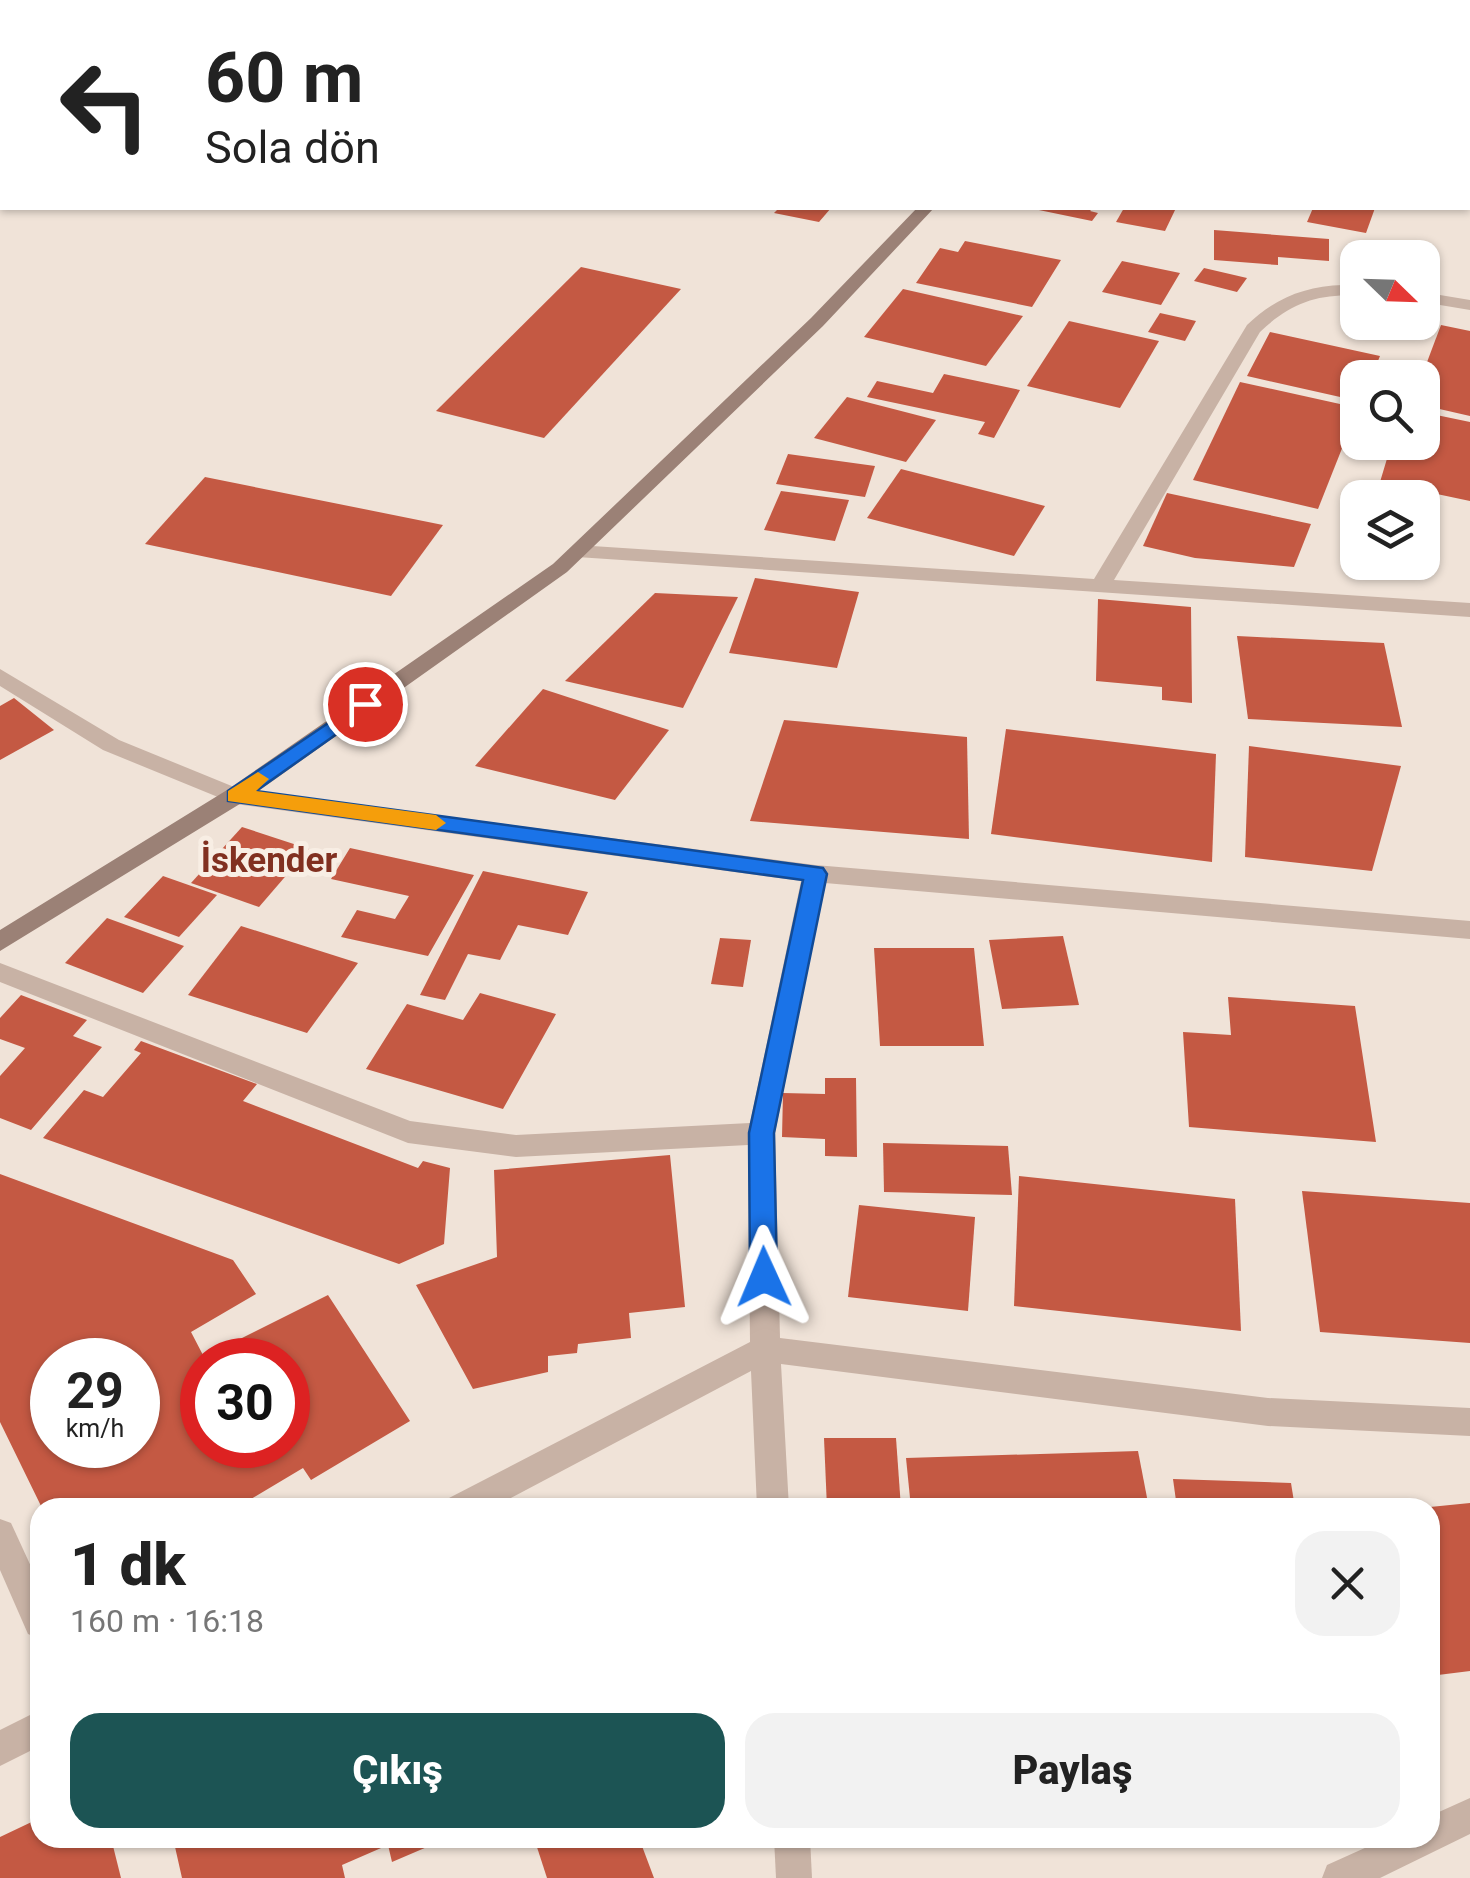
<!DOCTYPE html>
<html lang="tr">
<meta charset="utf-8">
<style>
:root{--surface:#fff;--page:#f2f2f2;--text:#222;--muted:#767676;--accent:#1c5454}
body{margin:0;font-family:Roboto,sans-serif;background:var(--page);color:var(--text);height:100vh;display:flex;flex-direction:column;font-size:38px;white-space:nowrap}
*{box-sizing:border-box;margin:0}
p{font-size:32px;color:var(--muted)}
.icon{flex:none;width:55px;height:55px;fill:none;stroke:currentColor;stroke-width:2;stroke-linecap:round;stroke-linejoin:round}
.map{position:relative;flex:1;overflow:hidden}
.details{position:absolute;left:30px;top:1498px;width:1410px;height:350px;display:flex;flex-direction:column;background:var(--surface);border-radius:30px;box-shadow:0 2px 8px #0004}
.details>*{flex:none}
.banner{position:absolute;left:0px;top:0px;width:1470px;height:210px;box-shadow:0 2px 8px #0004;background:#fff;color:var(--text);overflow:hidden}
.needle{width:65px;rotate:113deg}
.controls{position:absolute;left:1340px;top:240px;display:grid;gap:20px}
.controls a{display:grid;place-items:center;width:100px;height:100px;border-radius:20px;background:var(--surface);box-shadow:0 2px 8px #0004;font-size:50px}
.speed{position:absolute;left:30px;top:1338px;display:flex;gap:20px;font-size:50px;font-weight:700;text-align:center}
.speed>*{display:grid;place-content:center;width:130px;height:130px;border-radius:50%;background:var(--surface);box-shadow:0 2px 8px #0004;line-height:1}
.speed small{font-size:25px;font-weight:400}
.speed .limit{border:15px solid #d22;background:#fff;color:#111}
.pin{position:absolute;display:grid;place-items:center;width:85px;height:85px;color:#fff;margin:-42px;border:5px solid #fff;border-radius:50%;box-shadow:0 2px 10px #0007}
.me{position:absolute;width:110px;margin:-55px;rotate:359deg;stroke-linejoin:round;filter:drop-shadow(0 0 8px #0008)}
.turn{display:flex;align-items:center;gap:35px;height:210px;padding:0 40px;font-size:45px}
.turn .icon{width:130px;height:130px;stroke-width:2.5}
.turn b{display:block;font-size:70px;line-height:85px}
.round{display:grid;place-items:center;flex:none;width:105px;height:105px;border-radius:30px;background:var(--page)}
.head{display:flex;align-items:center;justify-content:space-between;height:170px;padding:0 40px}
h1{font-size:60px;font-weight:800;line-height:75px}
.action{display:flex;gap:20px;margin-top:auto;padding:20px 40px}
.action a{flex:1;height:115px;border-radius:30px;background:var(--accent);color:#fff;font-size:40px;font-weight:800;line-height:115px;text-align:center}
.action a+a{background:var(--page);color:var(--text)}
.map>svg:first-child{display:block}
</style>
<div class="map">
<svg width="1470" height="1878" viewBox="0 0 1470 1878">
<rect width="100%" height="100%" fill="#f0e3d8"/>
<g fill="#c45943" fill-rule="evenodd">
<path d="M779 208H831L819 222 774 213Z"/>
<path d="M1093 208 1090 211 1098 213 1092 221 1034 209Z"/>
<path d="M1124 208H1176L1165 231 1116 222Z"/>
<path d="M1313 208H1375L1366 233 1307 222Z"/>
<path d="M1214 230 1329 239V261L1278 257V265L1214 260Z"/>
<path d="M965 241 1061 260 1032 307 916 283 940 248 958 252Z"/>
<path d="M1122 261 1180 273 1161 305 1102 292Z"/>
<path d="M581 267 681 289 544 438 436 411Z"/>
<path d="M1204 268 1247 278 1237 292 1194 281Z"/>
<path d="M903 289 1023 316 986 366 864 337Z"/>
<path d="M1160 313 1196 321 1185 341 1148 332Z"/>
<path d="M1069 321 1159 341 1120 408 1027 386Z"/>
<path d="M1441 325 1470 331V416L1422 405 1421 378Z"/>
<path d="M1270 332 1380 356 1371 378H1358V401L1247 376Z"/>
<path d="M944 374 1020 390 994 438 978 434 985 422 867 397 877 381 933 393Z"/>
<path d="M1240 382 1358 408 1318 509 1193 480Z"/>
<path d="M847 397 936 420 906 462 814 438Z"/>
<path d="M1422 412 1470 422V501L1380 482 1392 442H1422Z"/>
<path d="M788 454 875 466 865 497 776 484Z"/>
<path d="M901 469 1045 506 1014 556 867 518Z"/>
<path d="M205 477 443 525 391 596 145 544Z"/>
<path d="M781 491 849 500 835 541 764 530Z"/>
<path d="M1167 493 1311 524 1294 567 1195 558 1143 546Z"/>
<path d="M755 578 859 592 837 668 729 653Z"/>
<path d="M655 593 738 597 683 708 565 681Z"/>
<path d="M1098 599 1191 607 1192 703 1162 700V687L1096 681Z"/>
<path d="M1237 636 1384 643 1402 727 1248 719Z"/>
<path d="M543 689 669 730 615 800 475 766Z"/>
<path d="M14 698 54 730 0 760V706Z"/>
<path d="M784 720 967 737 969 839 750 821Z"/>
<path d="M1006 729 1216 754 1212 862 991 834Z"/>
<path d="M1249 746 1401 766 1372 871 1245 857Z"/>
<path d="M242 827 309 849 259 907 191 883Z"/>
<path d="M350 848 474 875 428 956 341 937 357 910 395 919 409 896 331 879Z"/>
<path d="M483 871 588 892 568 935 518 925 500 960 468 954 445 1000 420 995Z"/>
<path d="M163 876 217 895 179 937 124 917Z"/>
<path d="M107 918 184 946 143 993 65 963Z"/>
<path d="M241 926 358 963 307 1033 188 995Z"/>
<path d="M1063 936 1079 1005 1002 1009 989 940Z"/>
<path d="M720 938 751 940 743 987 711 984Z"/>
<path d="M874 948H974L984 1046H880Z"/>
<path d="M480 993 556 1014 503 1109 366 1069 407 1004 463 1020Z"/>
<path d="M21 995 87 1020 73 1036 102 1047 31 1130 0 1118V1076L25 1048 0 1039V1018Z"/>
<path d="M1228 997 1355 1006 1376 1142 1189 1127 1183 1032 1231 1035Z"/>
<path d="M141 1041 257 1084 243 1101 418 1168 423 1161 450 1168 444 1244 399 1264 43 1138 84 1090 103 1097 141 1053 134 1050Z"/>
<path d="M825 1078H856L857 1157 825 1156V1139L782 1137 783 1093 825 1094Z"/>
<path d="M883 1143 1008 1146 1012 1195 884 1192Z"/>
<path d="M670 1155 685 1307 629 1313 631 1338 578 1344 577 1353 548 1356V1372L473 1389 416 1285 497 1257 494 1170Z"/>
<path d="M0 1174 233 1260 256 1294 191 1332 204 1357 328 1295 410 1421 311 1480 303 1468 236 1508H42L0 1422ZM52 1360H138V1445H52ZM202 1360H288V1445H202Z"/>
<path d="M1019 1176 1235 1199 1241 1331 1014 1306Z"/>
<path d="M1302 1191 1470 1203V1343L1320 1332Z"/>
<path d="M859 1205 975 1217 968 1311 848 1297Z"/>
<path d="M824 1438H896L901 1508H827Z"/>
<path d="M1138 1451 1149 1508H911L906 1458Z"/>
<path d="M1173 1479 1291 1483 1295 1508H1177Z"/>
<path d="M1470 1503V1671L1430 1676V1507Z"/>
<path d="M40 1818V1838H111L121 1878H0V1837Z"/>
<path d="M173 1838H448L392 1862 388 1845 342 1865 345 1878H182Z"/>
<path d="M534 1838H639L654 1878H547Z"/>
</g>
<g fill="none" stroke-linecap="round" stroke-linejoin="round">
<g fill="#c8b2a5" fill-rule="evenodd">
<path d="M1288 0H1307L1308 2H1290Z"/>
<rect x="1468" y="79" width="2" height="9"/>
<path d="M2 102V112L0 113V103Z"/>
<path d="M1343 285 1358 286V296C1318 293 1289 304 1260 332L1114 580 1470 603V617L577 557 567 551 577 545 1094 579 1247 325C1274 299 1304 286 1343 285Z"/>
<path d="M1422 292 1470 300V310L1422 302Z"/>
<path d="M0 669 119 740 239 789 815 865 1470 921V939L825 883 775 1133 780 1338 1268 1398 1470 1408V1436L1268 1426 781 1364 789 1508H757L751 1371 492 1508H444L449 1498 750 1342 748 1145 516 1157 408 1143 0 982V963L410 1121 516 1135 750 1123 801 881 235 804 103 750 0 686Z"/>
<path d="M0 1519 11 1523 40 1586V1639L28 1634 0 1570Z"/>
<path d="M40 1710V1746L0 1766V1730Z"/>
<path d="M1470 1798V1834L1380 1878H1322L1327 1865 1387 1838H1430V1816Z"/>
<path d="M774 1838H810L812 1878H776Z"/>
</g>
<g fill="#9b8176" fill-rule="evenodd">
<path d="M478 0H515L516 2H480Z"/>
<path d="M601 0H639L640 2H603Z"/>
<path d="M1468 108 1470 109V119L1468 118Z"/>
<path d="M917 208H934L823 326 567 572 243 802 0 951V930L227 790 553 564 811 318Z"/>
</g>
</g>
<path fill="#1a73e8" stroke="#114b97" stroke-width="2.5" d="M365 698 372 700V709L256 791 823 868 827 874 774 1133 777 1277 773 1285H754L750 1277 749 1133 803 880 228 801V791Z"/>
<path fill="#f59e0b" d="M258 772 269 779 256 791 436 815 446 823 436 830 228 801V791Z"/>
<g text-anchor="middle" dominant-baseline="central" stroke-width="10" stroke-linejoin="round" paint-order="stroke">
<g font-size="35" font-weight="bold" fill="#813020" stroke="#f8eee4">
<text x="269" y="860">İskender</text>
</g>
</g>
</svg>
<div class="controls">
<a><svg class="needle" viewBox="-14 -14 28 28"><path d="M0-13l5 13h-10z" fill="#e53935"/><path d="M0 13l5-13h-10z" fill="#767676"/></svg></a>
<a><svg class="icon" aria-label="search" viewBox="0 0 24 24"><circle cx="10" cy="10" r="6"/><path d="M15 15l6 6"/></svg></a>
<a><svg class="icon" aria-label="layers" viewBox="0 0 24 24"><path d="M12 4l9 5-9 5-9-5zM3 14l9 5 9-5"/></svg></a>
</div>
<div class="speed"><div>29<small>km/h</small></div><div class="limit">30</div></div>
<div class="pin" style="left:365px;top:704px;background:#d93025"><svg class="icon" aria-label="arrive" viewBox="0 0 24 24"><path d="M6 21V4h12l-3 4 3 4H6"/></svg></div>
<svg class="me" style="left:764px;top:1277px" viewBox="-20 -20 40 40"><path d="M0-17L14 15 0 8-14 15z" fill="#1a73e8" stroke="#fff" stroke-width="4"/></svg>
<div class="banner">
<div class="turn"><svg class="icon" aria-label="left" viewBox="0 0 24 24"><path d="M17 20v-9H6M10 6l-5 5 5 5"/></svg><div><b>60 m</b>Sola dön</div></div>
</div>
<section class="details">
<div class="head"><div><h1>1 dk</h1><p>160 m · 16:18</p></div><a class="round"><svg class="icon" aria-label="close" viewBox="0 0 24 24"><path d="M6 6l12 12M18 6L6 18"/></svg></a></div>
<div class="action"><a>Çıkış</a><a>Paylaş</a></div>
</section>
</div>
